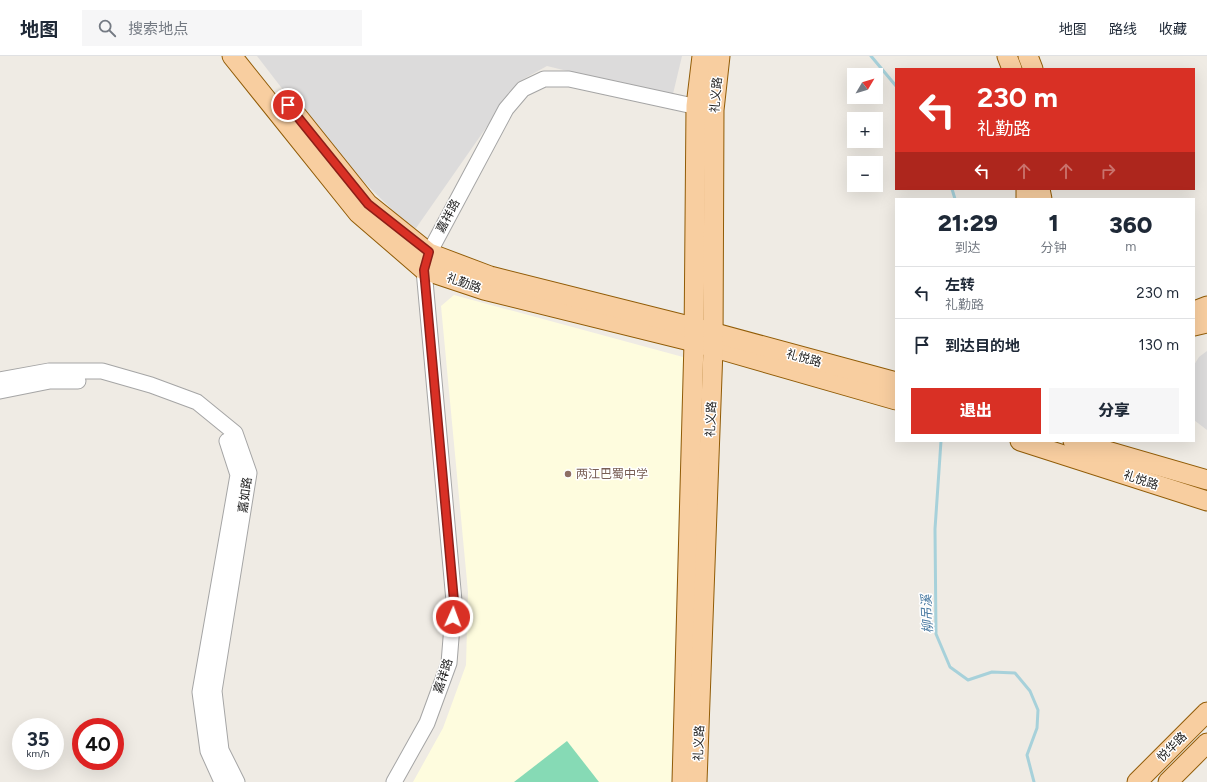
<!DOCTYPE html>
<html lang="zh">
<meta charset="utf-8">
<style>
:root{--surface:#fff;--page:#f6f6f7;--text:#1f2937;--muted:#747a83;--line:#e0e1e3;--accent:#d93025}
body{margin:0;font-family:Figtree,"Noto Sans SC",sans-serif;background:var(--page);color:var(--text);height:100vh;display:flex;flex-direction:column;font-size:15px;white-space:nowrap}
*{box-sizing:border-box;margin:0}
p{font-size:13px;color:var(--muted)}
.icon{flex:none;width:22px;height:22px;fill:none;stroke:currentColor;stroke-width:2;stroke-linecap:round;stroke-linejoin:round}
.map{position:relative;flex:1;overflow:hidden}
.sheet{position:absolute;left:895px;top:142px;width:300px;height:244px;display:flex;flex-direction:column;background:var(--surface);border-radius:0px;box-shadow:0 4px 16px #0002}
.sheet>*{flex:none}
.banner{position:absolute;left:895px;top:12px;width:300px;height:122px;border-radius:0px;box-shadow:0 4px 16px #0002;background:#d93025;color:#fff;overflow:hidden}
.needle{width:26px;rotate:52deg}
.tools{position:absolute;left:847px;top:12px;display:grid;gap:8px}
.tools a{display:grid;place-items:center;width:36px;height:36px;border-radius:0px;background:var(--surface);box-shadow:0 4px 16px #0002;font-size:20px}
.speed{position:absolute;left:12px;top:662px;display:flex;gap:8px;font-size:20px;font-weight:700;text-align:center}
.speed>*{display:grid;place-content:center;width:52px;height:52px;border-radius:50%;background:var(--surface);box-shadow:0 4px 16px #0002;line-height:1}
.speed small{font-size:10px;font-weight:400}
.speed .limit{border:6px solid #d22;background:#fff;color:#111}
.pin{position:absolute;display:grid;place-items:center;width:34px;height:34px;color:#fff;margin:-17px;border:2px solid #fff;border-radius:50%;box-shadow:0 1px 4px #0007}
.me{position:absolute;width:44px;margin:-22px;rotate:2deg;stroke-linejoin:round;filter:drop-shadow(0 0 3px #0008)}
.turn{display:flex;align-items:center;gap:14px;height:84px;padding:0 16px;font-size:18px}
.turn .icon{width:52px;height:52px;stroke-width:2.5}
.turn b{display:block;font-size:28px;line-height:34px}
.lanes{display:flex;align-items:center;height:38px;padding:0 16px;background:#0003;justify-content:center;gap:20px;direction:ltr}
.lanes .off{opacity:.35}
.eta{display:flex;justify-content:space-evenly;align-items:center;height:68px;text-align:center}
.eta b{font-size:24px;font-weight:800;line-height:28px}
.button{display:flex;gap:8px;margin-top:auto;padding:8px 16px}
.button a{flex:1;height:46px;border-radius:0px;background:var(--accent);color:#fff;font-size:16px;font-weight:800;line-height:46px;text-align:center}
.button a+a{background:var(--page);color:var(--text)}
ul{padding:0;list-style:none}
li{display:flex;align-items:center;gap:12px;height:52px;padding:0 16px;border-top:1px solid var(--line)}
li div{flex:1}
li b{display:block;font-size:15px}
li em{font-style:normal}
header{display:flex;align-items:center;gap:24px;box-sizing:border-box;height:56px;padding:0 20px;background:var(--surface);border-bottom:1px solid var(--line)}
header strong{font-size:19px}
nav{display:flex;gap:22px;margin-inline-start:auto;font-size:14px}
.search{width:280px;height:36px;background:var(--page);display:flex;align-items:center;gap:10px;box-sizing:border-box;padding:0 14px;border-radius:0px;color:var(--muted);font-size:15px}
.map>svg:first-child{display:block}
</style>
<header>
<strong>地图</strong>
<div class="search"><svg class="icon" aria-label="search" viewBox="0 0 24 24"><circle cx="10" cy="10" r="6"/><path d="M15 15l6 6"/></svg>搜索地点</div>
<nav><a>地图</a><a>路线</a><a>收藏</a></nav>
</header>
<div class="map">
<svg width="1207" height="726" viewBox="0 0 1207 726">
<rect width="100%" height="100%" fill="#efebe4"/>
<g fill="#dcdbdb">
<path d="M257 0H682L673 38 649 35 547 10 518 26 414 175 324 87Z"/>
<path d="M1207 295V374L1194 364V309L1199 301Z"/>
</g>
<path fill="#fefcde" d="M454 239 683 301 671 726H413L443 672 466 609 468 536 441 250Z"/>
<path fill="#86dab5" d="M567 685 599 726H514Z"/>
<g fill="none" stroke-linecap="round" stroke-linejoin="round">
<g stroke="#a7d1da" stroke-width="3">
<path d="M871 0 896 30"/>
<path d="M952 133 955 143"/>
<path d="M941 385 935 473 936 578 950 611 968 624 992 616 1015 617 1030 635 1038 654 1037 672 1027 699 1034 726"/>
</g>
<defs>
<g id="minor">
<path d="M0 324 49 315H102L151 329 197 346 235 377 249 417 214 635 221 694 237 726"/>
<path d="M0 335 50 325H78"/>
<path d="M222 726 208 695 200 636 238 419 227 385"/>
<path d="M394 726 427 667 449 607 454 545 424 214 429 197 506 53 523 33 544 23H569L707 53"/>
</g>
<g id="major">
<path d="M232 0 358 157 424 214 484 234 694 286 896 344"/>
<path d="M1007 0 1012 13"/>
<path d="M1028 0 1033 13"/>
<path d="M295 57 368 148 429 197 490 220 693 271 896 326"/>
<path d="M1026 133V143"/>
<path d="M1040 133 1042 143"/>
<path d="M1194 255 1207 250"/>
<path d="M1194 270 1207 267"/>
<path d="M1020 385 1207 445"/>
<path d="M1073 385 1207 424"/>
<path d="M682 726 694 286 696 50 702 0"/>
<path d="M697 726 713 293 714 54 720 0"/>
<path d="M1137 726 1207 656"/>
<path d="M1168 726 1207 687"/>
</g>
</defs>
<use href="#minor" stroke="#a5a5a5" stroke-width="17"/>
<use href="#major" stroke="#915c07" stroke-width="21"/>
<use href="#minor" stroke="#fff" stroke-width="15"/>
<use href="#major" stroke="#f8cea0" stroke-width="19"/>
</g>
<g fill="none" stroke-linecap="round" stroke-linejoin="round">
<defs>
<path id="route" d="M288 49 368 148 429 196 424 214 454 545 453 561"/>
</defs>
<use href="#route" stroke="#8d1f18" stroke-width="10"/>
<use href="#route" stroke="#d93025" stroke-width="7"/>
</g>
<circle fill="#8d6e63" stroke="#fff" stroke-width="1.5" cx="568" cy="418" r="4"/>
<g text-anchor="middle" dominant-baseline="central" stroke-width="3" stroke-linejoin="round" paint-order="stroke">
<g font-size="12" fill="#1e1e1e" stroke="#fff">
<text transform="translate(716 39) rotate(-85)">礼义路</text>
<text transform="translate(448 160) rotate(-62)">嘉祥路</text>
<text transform="translate(464 227) rotate(19)">礼勤路</text>
<text transform="translate(804 302) rotate(15)">礼悦路</text>
<text transform="translate(711 363) rotate(-88)">礼义路</text>
<text transform="translate(1141 424) rotate(18)">礼悦路</text>
<text transform="translate(245 439) rotate(-82)">嘉如路</text>
<text transform="translate(443 620) rotate(-72)">嘉祥路</text>
<text transform="translate(699 687) rotate(-88)">礼义路</text>
<text transform="translate(1172 691) rotate(-45)">悦华路</text>
</g>
<g font-size="12" fill="#785e54" stroke="#fff" text-anchor="start">
<text x="576" y="418">两江巴蜀中学</text>
</g>
<g font-size="13" font-style="italic" fill="#4b7ba2" stroke="#fff">
<text transform="translate(927 558) rotate(-93)">柳吊溪</text>
</g>
</g>
</svg>
<div class="tools">
<a><svg class="needle" viewBox="-14 -14 28 28"><path d="M0-13l5 13h-10z" fill="#e53935"/><path d="M0 13l5-13h-10z" fill="#747a83"/></svg></a>
<a>+</a>
<a>−</a>
</div>
<div class="speed"><div>35<small>km/h</small></div><div class="limit">40</div></div>
<div class="pin" style="left:288px;top:49px;background:#d93025"><svg class="icon" aria-label="arrive" viewBox="0 0 24 24"><path d="M6 21V4h12l-3 4 3 4H6"/></svg></div>
<svg class="me" style="left:453px;top:561px" viewBox="-20 -20 40 40"><circle r="17" fill="#d93025" stroke="#fff" stroke-width="3"/><path d="M0-11L8 9 0 5-8 9z" fill="#fff"/></svg>
<div class="banner">
<div class="turn"><svg class="icon" aria-label="left" viewBox="0 0 24 24"><path d="M17 20v-9H6M10 6l-5 5 5 5"/></svg><div><b>230 m</b>礼勤路</div></div>
<div class="lanes"><svg class="icon" aria-label="left" viewBox="0 0 24 24"><path d="M17 20v-9H6M10 6l-5 5 5 5"/></svg><svg class="icon off" aria-label="ahead" viewBox="0 0 24 24"><path d="M12 20V5M6 11l6-6 6 6"/></svg><svg class="icon off" aria-label="ahead" viewBox="0 0 24 24"><path d="M12 20V5M6 11l6-6 6 6"/></svg><svg class="icon off" aria-label="right" viewBox="0 0 24 24"><path d="M7 20v-9h11M14 6l5 5-5 5"/></svg></div>
</div>
<section class="sheet">
<div class="eta">
<div><b>21:29</b><p>到达</p></div>
<div><b>1</b><p>分钟</p></div>
<div><b>360</b><p>m</p></div>
</div>
<ul>
<li><svg class="icon" aria-label="left" viewBox="0 0 24 24"><path d="M17 20v-9H6M10 6l-5 5 5 5"/></svg><div><b>左转</b><p>礼勤路</p></div><em>230 m</em></li>
<li><svg class="icon" aria-label="arrive" viewBox="0 0 24 24"><path d="M6 21V4h12l-3 4 3 4H6"/></svg><div><b>到达目的地</b></div><em>130 m</em></li>
</ul>
<div class="button"><a>退出</a><a>分享</a></div>
</section>
</div>
